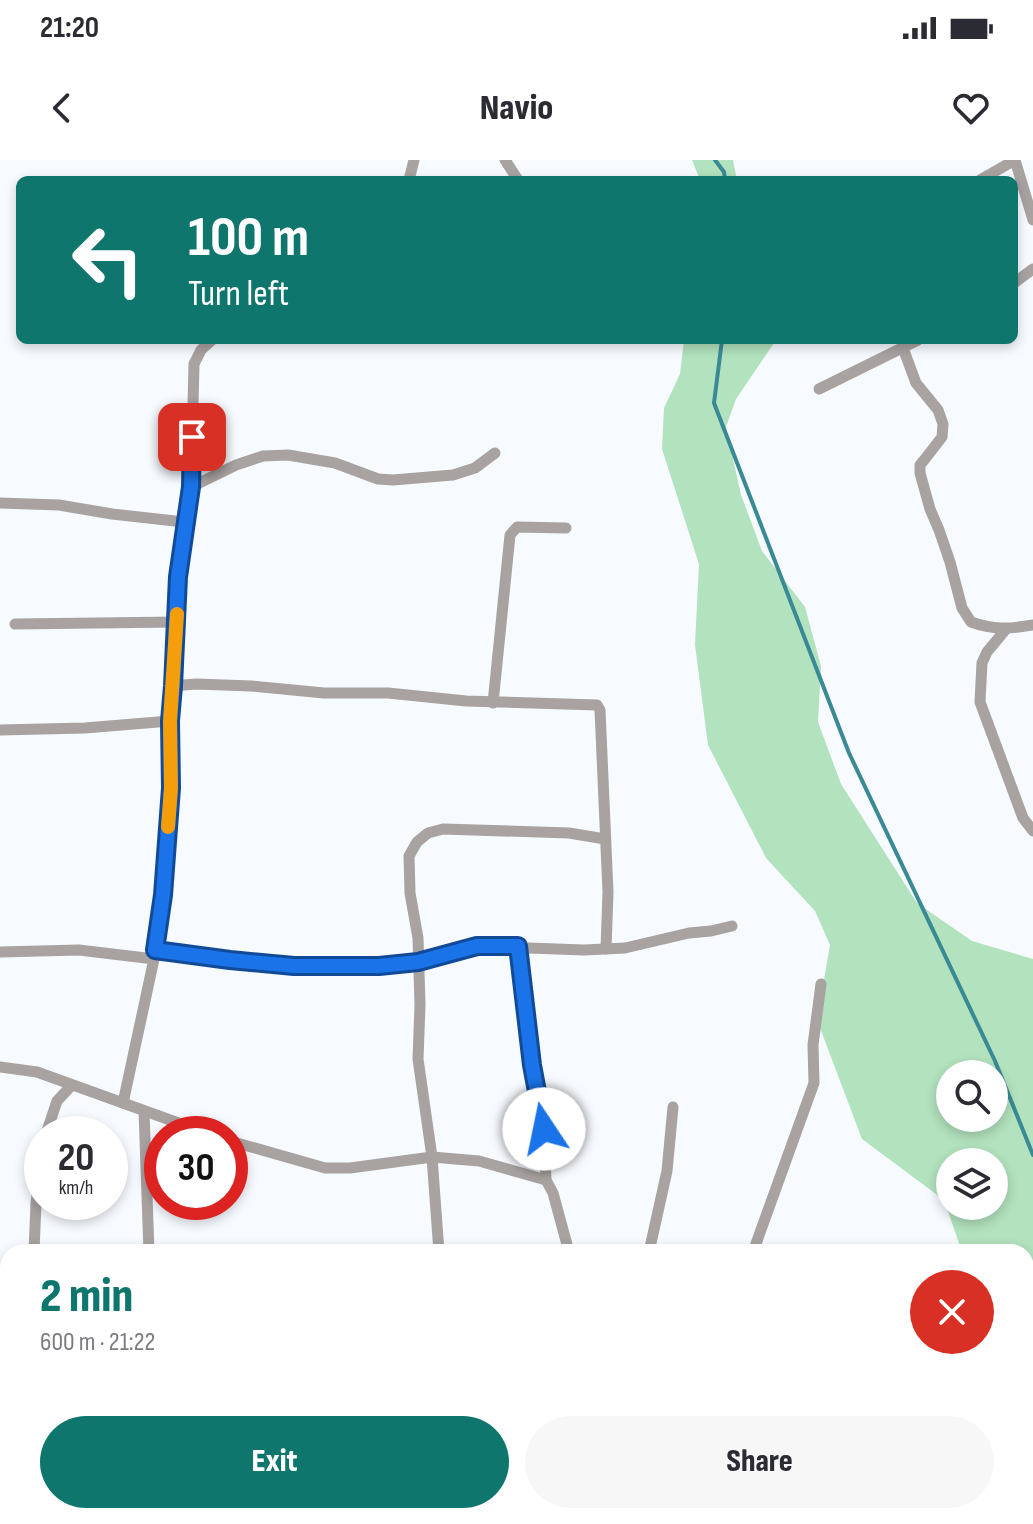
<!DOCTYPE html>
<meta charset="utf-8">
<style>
:root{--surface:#fff;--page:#f7f7f7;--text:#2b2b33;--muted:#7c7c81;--accent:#0f766e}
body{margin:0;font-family:"Sofia Sans Condensed",sans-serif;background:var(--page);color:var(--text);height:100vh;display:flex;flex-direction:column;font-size:30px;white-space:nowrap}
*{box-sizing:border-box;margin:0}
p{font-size:26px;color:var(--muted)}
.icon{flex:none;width:44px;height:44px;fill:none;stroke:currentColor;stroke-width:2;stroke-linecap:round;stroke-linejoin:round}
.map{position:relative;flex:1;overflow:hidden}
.details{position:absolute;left:0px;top:1084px;width:1034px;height:280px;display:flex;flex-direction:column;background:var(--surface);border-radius:24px 24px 0 0;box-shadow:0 4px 12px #0003}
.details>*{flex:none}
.top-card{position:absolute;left:16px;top:16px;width:1002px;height:168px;border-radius:12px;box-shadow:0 4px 12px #0003;background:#0f766e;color:#fff;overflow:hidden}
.tools{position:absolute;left:936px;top:900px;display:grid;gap:16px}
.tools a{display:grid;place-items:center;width:72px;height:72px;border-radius:50%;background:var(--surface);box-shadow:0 4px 12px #0003;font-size:40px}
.speed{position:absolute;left:24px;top:956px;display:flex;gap:16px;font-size:40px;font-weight:700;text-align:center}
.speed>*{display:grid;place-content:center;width:104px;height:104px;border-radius:50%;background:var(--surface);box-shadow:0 4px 12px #0003;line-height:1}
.speed small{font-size:20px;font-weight:400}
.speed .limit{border:12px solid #d22;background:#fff;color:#111}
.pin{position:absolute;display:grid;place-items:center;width:68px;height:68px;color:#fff;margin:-34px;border-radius:16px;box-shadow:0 4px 12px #0006}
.me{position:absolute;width:88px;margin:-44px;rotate:349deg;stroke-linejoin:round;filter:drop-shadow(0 0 6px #0008)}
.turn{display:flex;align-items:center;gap:28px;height:168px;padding:0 40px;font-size:36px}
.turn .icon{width:104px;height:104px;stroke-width:2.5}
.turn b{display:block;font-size:56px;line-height:68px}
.round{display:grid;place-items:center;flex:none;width:84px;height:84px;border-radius:42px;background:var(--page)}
.overview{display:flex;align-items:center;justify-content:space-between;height:136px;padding:0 40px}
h1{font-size:48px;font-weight:800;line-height:60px;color:var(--accent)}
.action{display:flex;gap:16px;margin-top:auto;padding:16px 40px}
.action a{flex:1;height:92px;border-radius:48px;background:var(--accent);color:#fff;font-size:32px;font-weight:800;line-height:92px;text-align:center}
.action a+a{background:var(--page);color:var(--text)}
.status{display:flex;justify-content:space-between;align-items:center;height:56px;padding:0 40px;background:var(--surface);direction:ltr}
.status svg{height:22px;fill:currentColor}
header{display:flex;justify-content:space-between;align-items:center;height:104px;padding:0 40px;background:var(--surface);font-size:36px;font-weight:800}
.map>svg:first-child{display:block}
</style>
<div class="status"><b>21:20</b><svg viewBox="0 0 49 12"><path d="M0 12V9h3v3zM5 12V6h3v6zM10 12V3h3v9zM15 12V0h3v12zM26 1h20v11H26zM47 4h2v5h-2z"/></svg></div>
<header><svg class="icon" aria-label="back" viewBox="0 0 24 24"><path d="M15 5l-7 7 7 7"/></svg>Navio<svg class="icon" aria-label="heart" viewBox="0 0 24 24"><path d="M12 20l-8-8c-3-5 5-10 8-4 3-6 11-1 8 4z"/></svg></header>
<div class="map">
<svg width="1033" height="1364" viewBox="0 0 1033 1364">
<rect width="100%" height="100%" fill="#f7fafe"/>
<g fill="#b2e2be" fill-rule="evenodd">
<path d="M692 0H733L737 20H700Z"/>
<path d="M684 180H776L736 239 726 267 741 335 762 391 805 447 821 506 818 562 841 624 917 743 972 781 1033 799V1278L1026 1282V1092H962L944 1040 862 979 817 860 830 785 815 751 766 698 708 585 695 485 699 404 662 289 664 248 680 214ZM950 914H994V958H950ZM950 1002H994V1046H950Z"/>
</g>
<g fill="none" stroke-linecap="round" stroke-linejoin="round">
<g stroke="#3a8a96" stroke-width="4">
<path d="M715 0 724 12 725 20"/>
<path d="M722 180 714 243 849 593 995 901 1033 995"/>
</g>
<g stroke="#a8a2a1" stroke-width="11">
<path d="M505 0 518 20"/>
<path d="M409 20 414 0"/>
<path d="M980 20 1015 0 1033 60"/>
<path d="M1014 123 1033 109"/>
<path d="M903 188 916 223 938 250 943 264 942 277 925 299 920 305V313L930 349 939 370 950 402 962 448 971 462C993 470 1010 469 1033 465"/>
<path d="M819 229 918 180"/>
<path d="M191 327 236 305 263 296 288 295 335 303 378 319 393 320 453 315 475 308 495 293"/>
<path d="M0 343 59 345 112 354 184 362"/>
<path d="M15 464 177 462"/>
<path d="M1006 469 987 492 982 503 980 542 1023 658 1033 671"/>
<path d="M173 526 196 524 251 526 324 533H388L466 541 597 545 600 550 608 732 606 789"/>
<path d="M493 543 510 375 517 367 566 368"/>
<path d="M0 570 85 568 170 561"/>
<path d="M518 786 532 905 544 969 546 1020 553 1033 569 1092"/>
<path d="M155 790 230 800 294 806H379L418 802 477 786 584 790 625 788 689 773 711 771 732 766"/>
<path d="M0 792 79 790 154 799"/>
<path d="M0 907 37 912 209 974"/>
<path d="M123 943 154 799 163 735 171 628 170 561 173 526 178 417 184 362 191 327 194 204 201 190 212 180"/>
<path d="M144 951 149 1092"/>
<path d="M46 974 57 941 71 926"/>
<path d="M230 981 325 1008H350L432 997 479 1001 546 1020"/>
<path d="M34 1092 36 1043 42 996"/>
<path d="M439 1092 432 997 418 899 420 845 418 778 410 733 409 696 417 682 428 673 443 669 569 673 605 679"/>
<path d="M649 1092 667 1011 673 947"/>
<path d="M753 1092 814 923 813 885 821 824"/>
<path d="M0 1230 8 1226"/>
<path d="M1026 1300 1033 1297"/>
<path d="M10 1356 20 1364"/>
<path d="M893 1356 896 1364"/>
<path d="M927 1356 932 1364"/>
<path d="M454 1364 455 1356"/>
<path d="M907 1364 921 1356"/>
</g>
</g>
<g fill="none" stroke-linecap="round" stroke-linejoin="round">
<defs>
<path id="route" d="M192 277 191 327 178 417 173 526 170 561 171 628 163 735 155 790 230 800 294 806H379L418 802 477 786H518L532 905 544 969"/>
</defs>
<use href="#route" stroke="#114b97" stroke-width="20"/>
<use href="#route" stroke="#1a73e8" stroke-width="14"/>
<path stroke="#f59e0b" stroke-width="14" d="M168 667 171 628 170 561 177 454"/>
</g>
</svg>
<div class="tools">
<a><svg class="icon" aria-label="search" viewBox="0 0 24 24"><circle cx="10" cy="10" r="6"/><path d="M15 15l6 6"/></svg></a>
<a><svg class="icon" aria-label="layers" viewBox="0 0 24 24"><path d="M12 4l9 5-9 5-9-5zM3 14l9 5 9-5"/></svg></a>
</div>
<div class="speed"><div>20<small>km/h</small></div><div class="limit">30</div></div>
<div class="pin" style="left:192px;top:277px;background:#d93025"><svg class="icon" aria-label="arrive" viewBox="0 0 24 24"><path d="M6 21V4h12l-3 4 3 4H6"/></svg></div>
<svg class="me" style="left:544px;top:969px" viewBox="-20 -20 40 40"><circle r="19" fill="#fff"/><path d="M0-13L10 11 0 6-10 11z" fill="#1a73e8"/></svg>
<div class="top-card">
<div class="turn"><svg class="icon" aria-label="left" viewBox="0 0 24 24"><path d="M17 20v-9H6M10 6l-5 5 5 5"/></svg><div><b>100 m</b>Turn left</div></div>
</div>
<section class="details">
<div class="overview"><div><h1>2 min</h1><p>600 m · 21:22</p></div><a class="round" style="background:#d93025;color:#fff"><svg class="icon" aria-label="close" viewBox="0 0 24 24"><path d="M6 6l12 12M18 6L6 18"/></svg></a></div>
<div class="action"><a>Exit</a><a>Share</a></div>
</section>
</div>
